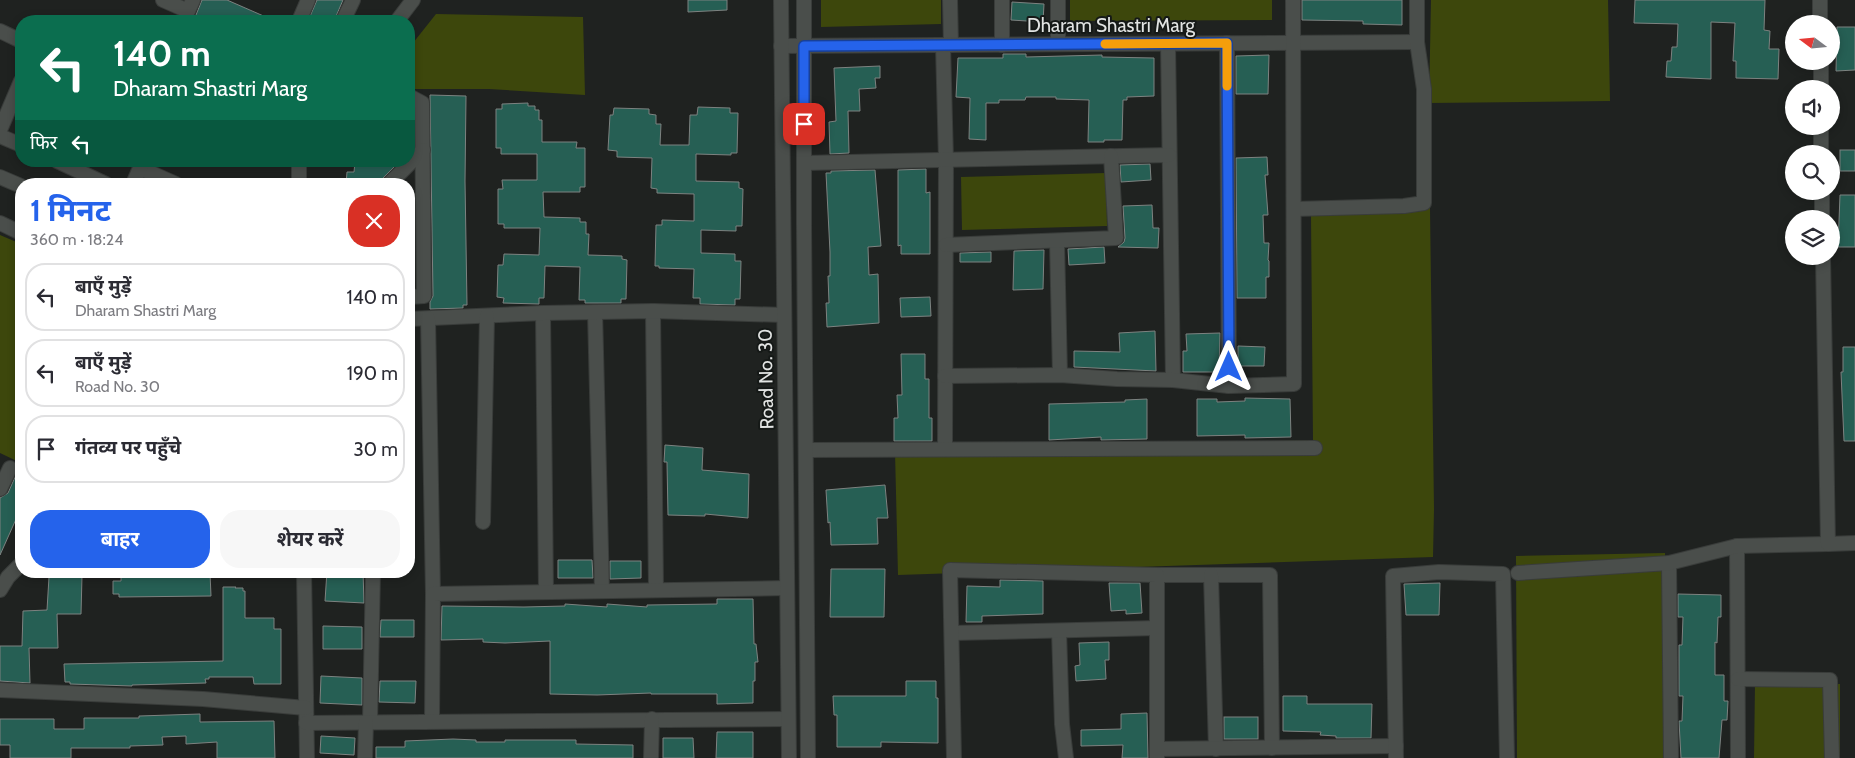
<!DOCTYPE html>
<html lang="hi">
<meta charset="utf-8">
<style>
:root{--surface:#fff;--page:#f7f7f7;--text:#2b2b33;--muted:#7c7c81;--line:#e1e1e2;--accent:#2563eb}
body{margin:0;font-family:Cabin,"Noto Sans Devanagari",sans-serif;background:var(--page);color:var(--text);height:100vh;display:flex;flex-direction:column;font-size:19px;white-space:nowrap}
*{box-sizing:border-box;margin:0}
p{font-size:16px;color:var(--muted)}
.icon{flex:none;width:28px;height:28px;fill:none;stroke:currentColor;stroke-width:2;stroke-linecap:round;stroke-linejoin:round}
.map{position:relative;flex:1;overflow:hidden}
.side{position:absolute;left:15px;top:178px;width:400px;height:400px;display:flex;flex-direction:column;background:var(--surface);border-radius:20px;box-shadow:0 2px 8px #0003}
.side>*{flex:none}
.top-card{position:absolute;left:15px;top:15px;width:400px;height:152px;border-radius:20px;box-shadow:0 2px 8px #0003;background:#0b6e4f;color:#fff;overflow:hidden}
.needle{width:32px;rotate:286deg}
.tools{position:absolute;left:1785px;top:15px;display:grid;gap:10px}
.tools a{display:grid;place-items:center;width:55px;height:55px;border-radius:50%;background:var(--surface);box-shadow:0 2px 8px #0003;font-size:25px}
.pin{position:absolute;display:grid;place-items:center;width:42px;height:42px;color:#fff;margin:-21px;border-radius:10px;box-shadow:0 2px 8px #0006}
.me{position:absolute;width:55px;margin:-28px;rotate:0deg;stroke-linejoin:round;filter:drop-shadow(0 0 4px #0008)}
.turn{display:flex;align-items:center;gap:18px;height:105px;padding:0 15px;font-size:22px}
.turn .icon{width:65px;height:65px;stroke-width:2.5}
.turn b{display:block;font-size:35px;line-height:42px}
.then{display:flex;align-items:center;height:48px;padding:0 15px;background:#0003;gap:10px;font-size:19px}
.round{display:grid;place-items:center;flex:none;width:52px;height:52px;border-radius:20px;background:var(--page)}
.head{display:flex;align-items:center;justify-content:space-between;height:85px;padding:0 15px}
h1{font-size:30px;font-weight:700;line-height:38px;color:var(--accent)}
.button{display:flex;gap:10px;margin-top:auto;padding:10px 15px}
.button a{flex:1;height:58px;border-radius:20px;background:var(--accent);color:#fff;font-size:20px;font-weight:700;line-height:58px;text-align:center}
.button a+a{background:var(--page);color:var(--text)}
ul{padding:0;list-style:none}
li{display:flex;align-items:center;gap:15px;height:68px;margin:0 10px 8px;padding:0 5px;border:2px solid var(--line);border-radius:20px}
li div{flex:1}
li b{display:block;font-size:19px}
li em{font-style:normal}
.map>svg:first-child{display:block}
</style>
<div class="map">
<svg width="1855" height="758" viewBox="0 0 1855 758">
<rect width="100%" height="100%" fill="#1f2220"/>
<g fill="#3d470c">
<path d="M821 0H941V24L821 27Z"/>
<path d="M1070 0H1272V20L1070 21Z"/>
<path d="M1431 0H1608L1610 101 1429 103Z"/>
<path d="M436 14 583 17 585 95 489 89H409V48Z"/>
<path d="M1106 173 1107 226 962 230 961 177Z"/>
<path d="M1430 208 1434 509 1433 557 898 575 895 452 1313 440 1311 216Z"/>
<path d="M0 235 21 244V463L0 453Z"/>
<path d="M1665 553 1669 758H1517L1516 556Z"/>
<path d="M1755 684H1840V758H1754Z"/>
</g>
<g fill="#265f54" stroke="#7d8280">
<path d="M202 0H227L275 21H189L196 15Z"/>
<path d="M317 0H343L334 21H308Z"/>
<path d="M688 0H727V10L688 12Z"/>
<path d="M1302 0H1402V25L1363 24V21L1302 20Z"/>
<path d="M1635 0H1765L1764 30 1770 31 1769 49H1779L1778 79 1736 78V61H1733L1735 23 1711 22V79L1666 77 1667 61H1671L1672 47H1677L1678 24 1634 23Z"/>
<path d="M1012 2 1044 4 1043 22 1011 20Z"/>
<path d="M1837 27H1855V70L1836 71Z"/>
<path d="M1003 54H1026V57L1102 55V57L1154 58V96L1127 97V100H1123L1122 140H1104V142H1088L1089 100 1056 99V97H1026L1025 100H999V103H986V140L969 139 970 98 956 97 958 58H1003Z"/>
<path d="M1269 55 1268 94H1236V56Z"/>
<path d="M880 66V78H875L876 88 859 89 860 111H848L849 153 830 154 829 122 836 121 834 68Z"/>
<path d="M430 95 466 96 465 181 467 305H463V308L430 309V302L433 296Z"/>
<path d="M528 103V106H535V110H539V120H542V142H577L576 148H585V187H580V192H543L544 217 580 218V222H586V234H589L588 255 622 256V259L627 260 626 299H621V303H585V300H579L580 267 545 266 544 298H539V304L503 303 504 298 497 297 498 265H503L504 254 539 255 540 228H504V224H498V189H503L502 180H537V154H501V148H496V109H502V104Z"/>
<path d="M698 107 730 108V113H738L737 153H731V155L696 154V181L739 182V188L743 189 742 226H736V231L701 230V253L735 254V261H741L740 299H735V305L700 304V298H693L694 269 659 268V266H655L656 225H662V220L694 221V194L657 193V189L651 188 652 158 617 157V151L608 150 610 115H613L614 108 649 109V114L656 115V124H661L660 145H689L690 115H697Z"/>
<path d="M410 113H413L414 147 409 152Z"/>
<rect x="1840" y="150" width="15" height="21"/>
<path d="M1267 157 1268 175H1265L1268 215H1263L1264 243H1269L1268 260 1269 261V277H1266V298H1237L1236 158Z"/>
<path d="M361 161H394V167L383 178 380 184H346L347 172H354L355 162Z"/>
<path d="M1150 164 1151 180 1121 182 1120 165Z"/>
<path d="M926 169V193L930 192V254H901V245L898 246V170Z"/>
<path d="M875 170 881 246 868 247 869 275 878 274 879 323 827 327 826 303H829L828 276H830V252L826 173H831V171Z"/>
<path d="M1840 195H1855V247H1838Z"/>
<path d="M1152 205 1153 228H1159L1158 248 1118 247 1124 242 1125 238 1123 206Z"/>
<path d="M1104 247 1105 263 1069 265 1068 249Z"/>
<path d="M1044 250 1043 289 1013 290 1014 251Z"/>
<path d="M991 252V262H960V253Z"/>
<path d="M930 297 931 316 901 317 900 298Z"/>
<path d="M1155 331 1156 371 1074 367V351L1120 352 1119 333Z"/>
<path d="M1220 333 1219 372H1183V351H1187L1186 334Z"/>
<path d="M1238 346 1265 347 1264 366H1238Z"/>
<path d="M1843 347H1855V441H1844L1841 372H1843Z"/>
<path d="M901 354H925V379H929V418H932V441H894V418H898L897 395H902Z"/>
<path d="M1245 398 1290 399 1291 437 1245 438V435L1197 436V399H1217V402L1245 401Z"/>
<path d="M1147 399V439L1101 440V437L1049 440V404L1125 402V400Z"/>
<path d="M665 445 703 448 702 470 749 474 748 518 705 514V516L668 515 667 462H664Z"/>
<path d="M16 475 21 477V508L0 555V498L8 493Z"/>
<path d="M885 485 888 518H877L878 544 831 545 830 522 828 523 826 490Z"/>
<path d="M558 560H592L593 578H558Z"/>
<path d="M610 561H641V578L610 579Z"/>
<path d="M831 569H885L884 617H830Z"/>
<path d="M327 571H363L364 603 325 601Z"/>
<path d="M210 573 211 596 119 597V594H113V581H121V576Z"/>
<path d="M82 576 81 614H57L58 648H29L30 683 0 681V646H22L23 611 47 610 49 577Z"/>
<path d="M1000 580 1043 581V614L982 616V622H966L967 586 1000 587Z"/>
<path d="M1109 583H1140L1142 613 1126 614V610L1111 611Z"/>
<path d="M1440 583 1439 615H1406L1404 584Z"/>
<path d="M223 587H236L235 588H243V591H245V618H274V629H281V684H254L253 677H209V679H205L206 683 132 685V686L70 684V682H65L64 664 223 661Z"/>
<path d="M1678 594 1721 595V617H1718L1717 643 1715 642V675H1724V701H1728L1727 720H1722L1719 758H1681L1679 721H1682L1683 696H1679V645H1682L1683 617H1678Z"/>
<path d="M717 599H753L754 644H756L758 662H755V681H753V703L717 704V694H651V693L597 695 550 694V641L505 643 483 642V639L441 640 442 606 524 607 565 606V604L607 607V604L647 607V605L717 604Z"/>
<path d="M381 620H414V637H380Z"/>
<path d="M323 626 362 627V649H323Z"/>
<path d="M1109 642V660H1105L1106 679 1076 681 1075 666 1080 665 1079 643Z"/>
<path d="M321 676 362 678V705L320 703Z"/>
<path d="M380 681H416L415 703 379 702Z"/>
<path d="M906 681H936V698H938V743L881 742V747H837V715H834L833 696H906Z"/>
<path d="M1283 696H1307V704H1372L1371 738H1336V736L1320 735 1321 732 1283 731Z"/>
<path d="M1147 713 1148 758H1122L1123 745 1081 746V730L1121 729V714Z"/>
<path d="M200 714V722L274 721 275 758H217V742L186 744V736L162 737 163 745 130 746V748H71V758H10V745H0V719H54V729H84V718H139V716Z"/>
<rect x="1224" y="717" width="34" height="22"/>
<path d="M717 732H753V758H716Z"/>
<path d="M321 736 355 738 354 755 320 753Z"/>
<path d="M663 738H693L694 758H663Z"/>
<path d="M453 739 476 740V742H505V740H576V744L633 745V758H376V747H405V741Z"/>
</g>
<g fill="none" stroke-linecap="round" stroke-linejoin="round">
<defs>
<g id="minor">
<path d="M163 0 188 11 193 0"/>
<path d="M950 0 951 45"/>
<path d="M1002 0V45"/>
<path d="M1058 0V44"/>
<path d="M299 21 308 0"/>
<path d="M343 21 353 0"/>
<path d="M397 21 413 0"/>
<path d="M0 31 21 41"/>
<path d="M1227 43 1229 386"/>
<path d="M1168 44 1173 380"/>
<path d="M943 45 946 160 945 449"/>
<path d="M781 46 1417 42"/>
<path d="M409 96 422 103 424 296 409 297"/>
<path d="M0 130 21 81"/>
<path d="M0 136 21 145"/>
<path d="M57 161 106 184"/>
<path d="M804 163 1169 155"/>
<path d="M140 168 176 184"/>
<path d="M0 177 21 186"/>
<path d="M133 184 143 161"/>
<path d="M299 184V166L301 161"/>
<path d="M389 184 423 150"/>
<path d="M1294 209 1404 206 1424 203V89L1417 42V0"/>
<path d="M0 223 21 233"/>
<path d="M1057 242 1060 375"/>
<path d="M946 245 1116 238 1111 156"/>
<path d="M653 311 656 590"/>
<path d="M595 312 602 591"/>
<path d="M543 313 546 592"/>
<path d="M409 319 543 313 653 311 784 315"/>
<path d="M428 319 433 594"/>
<path d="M945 376 1060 375 1117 379 1173 380 1229 386 1294 384 1293 0"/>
<path d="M806 450 1315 448"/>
<path d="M0 489 10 468"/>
<path d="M483 522 487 316"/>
<path d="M1737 546 1738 758"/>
<path d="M1669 563 1671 758"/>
<path d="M304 571 307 758"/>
<path d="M1518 573 1669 563 1737 546 1828 544"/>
<path d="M1157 575H1270L1272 748"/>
<path d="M1211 575 1216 749"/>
<path d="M0 590 8 577 21 564"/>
<path d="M1059 631 1062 724 1066 758"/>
<path d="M952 633 1157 628"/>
<path d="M1738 679 1830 680 1832 758"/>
<path d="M0 690 203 699 306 708"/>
<path d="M432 721 433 594 787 588"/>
<path d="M370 722 373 571"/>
<path d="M306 723 788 719"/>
<path d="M1157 749 1396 746"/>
<path d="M365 758 366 722"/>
<path d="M651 758 652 719"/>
<path d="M954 758 950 570 1157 575V758"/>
<path d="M1396 758 1393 576 1439 572 1503 574 1507 758"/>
</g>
<g id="tertiary">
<path d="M781 0 789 758"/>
<path d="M804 0V224L808 758"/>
<path d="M1820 0V24"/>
<path d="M1821 61V89"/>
<path d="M1821 126V154"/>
<path d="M1822 191V219"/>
<path d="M1823 256 1828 544 1855 543"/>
</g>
</defs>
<use href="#minor" stroke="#393c3a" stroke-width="16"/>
<use href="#tertiary" stroke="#393c3a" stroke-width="16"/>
<use href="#minor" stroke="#4a4e4b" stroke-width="14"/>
<use href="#tertiary" stroke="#4a4e4b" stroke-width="14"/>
</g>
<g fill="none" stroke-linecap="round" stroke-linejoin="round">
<defs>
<path id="route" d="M804 124V46L1227 43 1229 367"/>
</defs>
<use href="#route" stroke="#184099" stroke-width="12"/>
<use href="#route" stroke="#2563eb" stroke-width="9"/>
<path stroke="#f59e0b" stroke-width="9" d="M1105 44 1227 43V86"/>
</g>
<g text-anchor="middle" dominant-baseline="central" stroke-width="4" stroke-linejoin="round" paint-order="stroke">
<g font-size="19" fill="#e2e4e3" stroke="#151917">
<text x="1111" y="25">Dharam Shastri Marg</text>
<text transform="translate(766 379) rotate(-91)">Road No. 30</text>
</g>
</g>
</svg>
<div class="tools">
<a><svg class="needle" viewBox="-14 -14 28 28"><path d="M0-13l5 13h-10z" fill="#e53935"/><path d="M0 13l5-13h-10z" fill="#7c7c81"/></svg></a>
<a><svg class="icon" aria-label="sound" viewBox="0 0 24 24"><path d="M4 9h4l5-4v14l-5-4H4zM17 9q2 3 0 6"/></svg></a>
<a><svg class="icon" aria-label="search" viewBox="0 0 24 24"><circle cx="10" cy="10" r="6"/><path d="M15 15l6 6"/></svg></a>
<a><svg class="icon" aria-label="layers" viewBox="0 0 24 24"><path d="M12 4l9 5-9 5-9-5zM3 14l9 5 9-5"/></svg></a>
</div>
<div class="pin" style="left:804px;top:124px;background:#d93025"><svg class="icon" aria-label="arrive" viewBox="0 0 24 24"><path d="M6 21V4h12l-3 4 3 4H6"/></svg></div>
<svg class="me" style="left:1229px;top:367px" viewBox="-20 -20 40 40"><path d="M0-17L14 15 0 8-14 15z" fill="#2563eb" stroke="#fff" stroke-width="4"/></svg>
<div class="top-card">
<div class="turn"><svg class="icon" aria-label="left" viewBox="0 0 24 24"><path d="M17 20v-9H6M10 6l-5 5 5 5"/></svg><div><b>140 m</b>Dharam Shastri Marg</div></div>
<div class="then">फिर<svg class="icon" aria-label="left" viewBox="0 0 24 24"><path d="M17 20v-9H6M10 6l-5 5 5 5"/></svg></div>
</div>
<section class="side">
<div class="head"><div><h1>1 मिनट</h1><p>360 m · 18:24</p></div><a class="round" style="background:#d93025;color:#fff"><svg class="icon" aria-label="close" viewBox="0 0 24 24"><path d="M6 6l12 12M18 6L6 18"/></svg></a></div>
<ul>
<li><svg class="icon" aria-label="left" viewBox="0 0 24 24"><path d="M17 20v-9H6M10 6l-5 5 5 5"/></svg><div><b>बाएँ मुड़ें</b><p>Dharam Shastri Marg</p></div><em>140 m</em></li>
<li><svg class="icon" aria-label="left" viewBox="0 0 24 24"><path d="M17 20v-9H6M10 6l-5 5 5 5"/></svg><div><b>बाएँ मुड़ें</b><p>Road No. 30</p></div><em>190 m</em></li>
<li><svg class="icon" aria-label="arrive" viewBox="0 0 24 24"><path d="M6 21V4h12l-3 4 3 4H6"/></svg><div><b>गंतव्य पर पहुँचे</b></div><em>30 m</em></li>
</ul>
<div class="button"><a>बाहर</a><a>शेयर करें</a></div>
</section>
</div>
